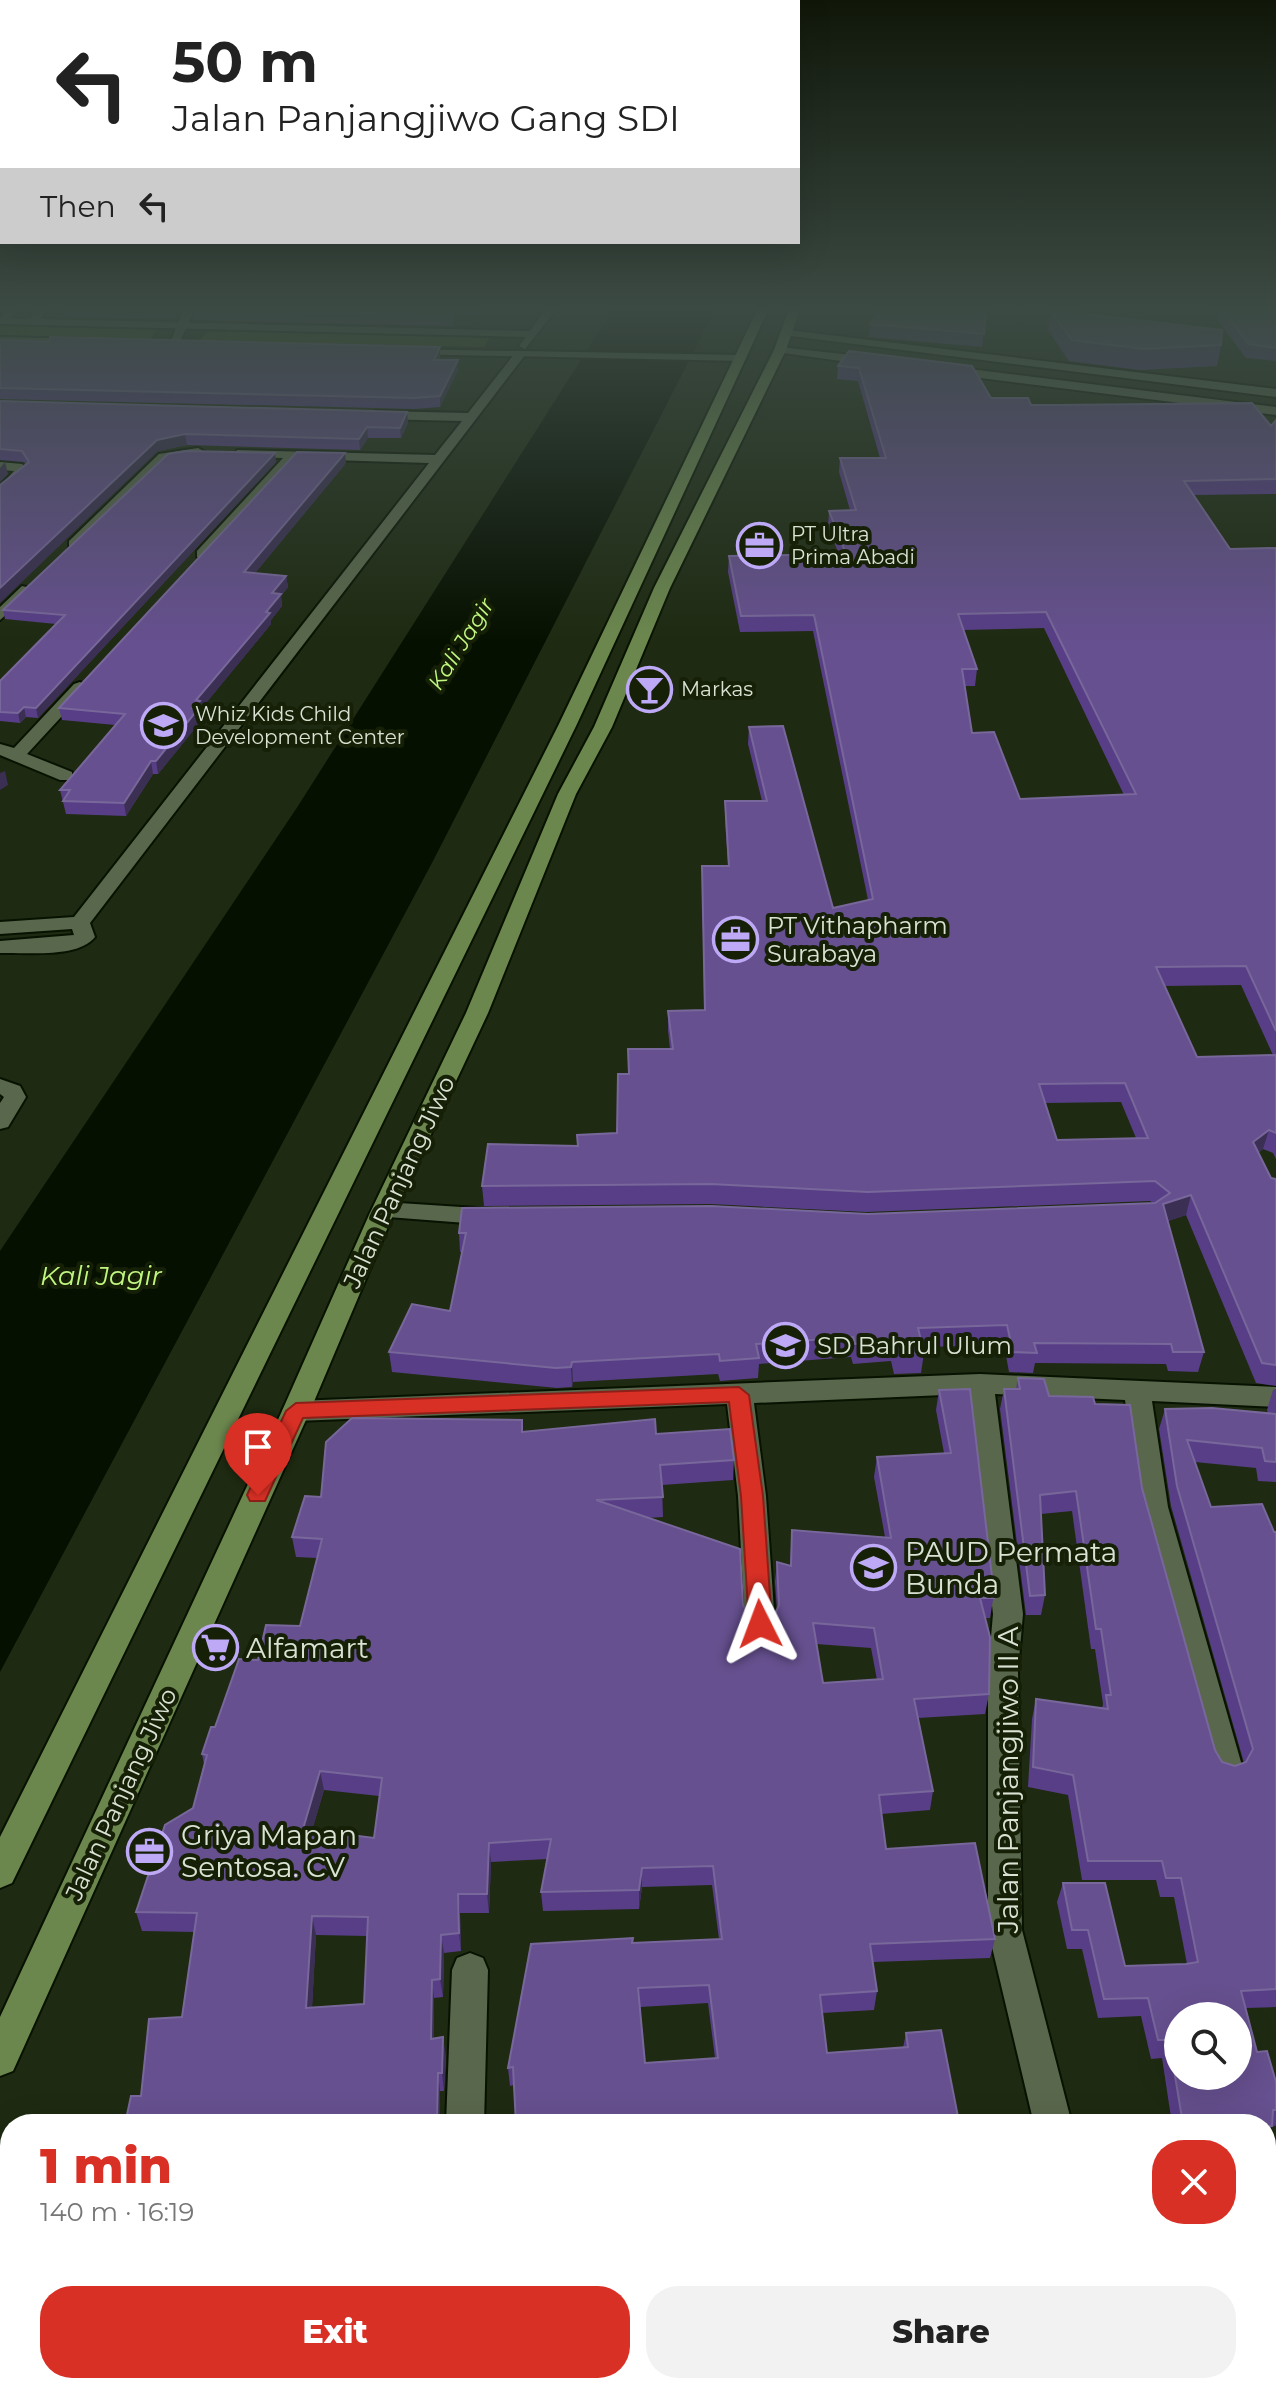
<!DOCTYPE html>
<meta charset="utf-8">
<style>
:root{--surface:#fff;--page:#f2f2f2;--text:#222;--muted:#767676;--accent:#d93025}
body{margin:0;font-family:Montserrat,sans-serif;background:var(--page);color:var(--text);height:100vh;display:flex;flex-direction:column;font-size:30px;white-space:nowrap}
*{box-sizing:border-box;margin:0}
p{font-size:26px;color:var(--muted)}
.icon{flex:none;width:44px;height:44px;fill:none;stroke:currentColor;stroke-width:2;stroke-linecap:round;stroke-linejoin:round}
.map{position:relative;flex:1;overflow:hidden}
.side{position:absolute;left:0px;top:2114px;width:1276px;height:280px;display:flex;flex-direction:column;background:var(--surface);border-radius:32px 32px 0 0;box-shadow:0 8px 32px #0002}
.side>*{flex:none}
.hud{position:absolute;left:0px;top:0px;width:800px;height:244px;box-shadow:0 8px 32px #0002;background:#fff;color:var(--text);overflow:hidden}
.tools{position:absolute;left:1164px;top:2002px;display:grid;gap:16px}
.tools a{display:grid;place-items:center;width:88px;height:88px;border-radius:50%;background:var(--surface);box-shadow:0 8px 32px #0002;font-size:40px}
.pin{position:absolute;display:grid;place-items:center;width:68px;height:68px;color:#fff;margin:-82px -34px;border-radius:50% 50% 50% 0;rotate:-45deg;box-shadow:0 0 8px #0007}
.pin .icon{rotate:45deg}
.me{position:absolute;width:88px;margin:-44px;rotate:357deg;stroke-linejoin:round;filter:drop-shadow(0 0 6px #0008)}
.turn{display:flex;align-items:center;gap:28px;height:168px;padding:0 40px;font-size:36px}
.turn .icon{width:104px;height:104px;stroke-width:2.5}
.turn b{display:block;font-size:56px;line-height:68px}
.then{display:flex;align-items:center;height:76px;padding:0 40px;background:#0003;gap:16px;font-size:30px}
.round{display:grid;place-items:center;flex:none;width:84px;height:84px;border-radius:32px;background:var(--page)}
.headline{display:flex;align-items:center;justify-content:space-between;height:136px;padding:0 40px}
h1{font-size:48px;font-weight:800;line-height:60px;color:var(--accent)}
.action{display:flex;gap:16px;margin-top:auto;padding:16px 40px}
.action a{flex:1;height:92px;border-radius:32px;background:var(--accent);color:#fff;font-size:32px;font-weight:800;line-height:92px;text-align:center}
.action a+a{background:var(--page);color:var(--text)}
.map>svg:first-child{display:block}
</style>
<div class="map">
<svg width="1276" height="2394" viewBox="0 0 1276 2394">
<rect width="100%" height="100%" fill="#1e2a11"/>
<g fill="#395411">
<path d="M0 326 157 329 149 341 0 337Z"/>
<path d="M210 329 491 335 484 347 200 340Z"/>
</g>
<path fill="#061000" d="M615 306H717L433 861 0 1672V1251L298 806Z"/>
<g fill="none" stroke-linecap="round" stroke-linejoin="round">
<defs>
<g id="minor">
<path d="M8 306H19L6 324 0 321Z"/>
<path d="M36 306H47L41 322 35 325 29 322Z"/>
<path d="M185 306H196L179 344 169 346Z"/>
<path d="M515 353 525 355 90 923 95 937C77 959 26 952 0 953V941L74 935 72 929 0 934V922L74 917 429 463 297 459 207 557H197V551L283 458 242 457 235 453 237 450 435 455 462 421 376 419 370 415 376 411 468 413Z"/>
<path d="M198 448 205 452 203 455 168 460 79 547H69V541L159 454Z"/>
<path d="M0 462 22 464 29 471 0 498V486L14 471 0 470Z"/>
<path d="M22 586 35 589 0 620V607Z"/>
<path d="M80 682 88 687 86 690 27 754 72 772V780H60L0 755V744L14 748 74 684Z"/>
<path d="M0 1079 20 1086 26 1097 8 1127 0 1129V1103L4 1097 0 1094Z"/>
<path d="M384 1202 492 1209 504 1217 492 1225 375 1216 372 1210 375 1204Z"/>
<path d="M980 1374 1276 1387V1407L1152 1401 1168 1507 1243 1769 1238 1779 1227 1783 1216 1779 1211 1769 1140 1507 1125 1400 995 1394 1023 1614 1018 1671 1022 1930 1072 2124H1034L988 1930V1671L993 1614 968 1394 754 1403 766 1496 775 1624 771 1633 760 1637 749 1633 745 1624 738 1496 727 1404 296 1421 286 1418 282 1411 286 1404 296 1401Z"/>
<path d="M470 1953 483 1958 488 1970 484 2124H446L452 1970 457 1958Z"/>
</g>
<g id="tertiary">
<path d="M548 306H559L525 349 519 346 526 337 0 324V318L530 331Z"/>
<path d="M787 330 1276 389V397L783 335Z"/>
<path d="M0 337 82 339 88 342 82 345 0 343Z"/>
<path d="M780 347 877 358 883 362 877 366 776 352Z"/>
<path d="M403 349 741 355 747 358 741 361 407 354Z"/>
<path d="M945 366 1276 407V415L941 373V367Z"/>
</g>
<g id="primary">
<path d="M759 306H770L577 724 12 1883 0 1888V1837L559 724Z"/>
<path d="M790 306H801L786 350 670 588 612 727 576 794 488 1013 393 1215 310 1411 13 2071 0 2076V2017L282 1411 369 1215 466 1013 558 794 594 727 654 588 774 350Z"/>
</g>
</defs>
<use href="#minor" stroke="#081200" stroke-width="4"/>
<use href="#tertiary" stroke="#081200" stroke-width="4"/>
<use href="#primary" stroke="#081200" stroke-width="4"/>
<use href="#minor" fill="#59674c" fill-rule="evenodd"/>
<use href="#tertiary" fill="#59674c" fill-rule="evenodd"/>
<use href="#primary" fill="#6c874e" fill-rule="evenodd"/>
</g>
<g fill="#583e87" fill-rule="evenodd">
<path d="M61 306H183L176 319 63 317Z"/>
<path d="M192 306H504L503 310H479L476 315H458L453 326 193 320Z"/>
<path d="M880 306H986L982 347 869 337 870 324 881 311Z"/>
<path d="M1207 306H1276V361L1246 358Z"/>
<path d="M1050 310 1221 345 1217 366 1140 370 1069 361 1048 330Z"/>
<path d="M0 340 440 347V357L439 360 458 370 440 407 415 409 0 399Z"/>
<path d="M849 351 991 398 1031 405 1271 426 1276 420V494L1194 495 1230 549 1276 548V1159L1273 1153 1263 1149 1258 1153 1271 1178 1276 1179V1386L1256 1383 1186 1215 1168 1221 1204 1352 1198 1372 1168 1371 1166 1364 1035 1363 1033 1373 1009 1372 1004 1345 923 1347 924 1353 921 1373 894 1374 891 1361 853 1364 851 1357 759 1364 758 1378 720 1381 718 1374 573 1382 572 1387 557 1388 392 1372 389 1352 450 1311 462 1252H460L459 1233 868 1214 1153 1203 1150 1201 866 1212 710 1204 484 1206 482 1186 578 1146 617 1133 628 1074 670 1049 668 1030V1011L704 1010 702 866H728L725 818V801H762L748 744 749 727 833 908 868 900 813 631 740 632 728 572 729 556 839 555 828 526 829 511 850 510 839 472 840 458H880L858 381 837 379 838 366ZM1044 628 1124 795 1020 799 972 733 965 686H975L977 669 963 630ZM1241 985 1273 1055 1197 1057 1164 986ZM1121 1102 1136 1138 1057 1140 1045 1103Z"/>
<path d="M0 401 407 412 408 423 401 438H368L360 450 187 445 158 451 26 464 24 462 0 460Z"/>
<path d="M276 462 38 718 26 717 20 723 0 721V681L56 624 5 619 3 610Z"/>
<path d="M346 463 255 573 286 576 288 587 281 596 282 606 271 620V624L201 709V721L158 774H153L126 816 66 814 60 790 115 725 62 720 59 708Z"/>
<path d="M1018 1378 1049 1396 1095 1404 1142 1488 1215 1750 1222 1762 1235 1766 1244 1763 1171 1506 1159 1429 1165 1409 1268 1413 1267 1410 1273 1390 1276 1389V1482L1258 1481 1256 1468 1195 1462 1211 1507 1276 1532V2007L1246 2008 1257 2052 1276 2082V2125L1275 2126 1271 2127 1270 2130 1276 2184V2198L1274 2201 1266 2202V2124H1172L1162 2058 1151 2059 1141 2016 1098 2018 1082 1949H1067L1057 1902 1063 1883 1125 1966 1187 1964 1174 1897H1160L1156 1880H1082L1068 1795 1028 1787 1032 1719 1036 1699 1102 1708 1103 1704 1095 1649H1091L1072 1511 1041 1514 1045 1595 1041 1615H1026L1000 1409 1004 1389H1016Z"/>
<path d="M939 1390 994 1594 990 1618H985L989 1694 985 1714 918 1718 933 1791 930 1810 881 1814 886 1849 995 1939 990 1958 873 1962 877 1991 874 2010 822 2013 827 2053 903 2048 906 2033 959 2122 1005 2124H516L514 2085 510 2086 508 2068 633 1938V1943L719 1939 712 1885 642 1887 639 1909 543 1911 541 1892 548 1859 491 1862 489 1913H460L461 1951 444 1953 443 1997 434 1998V2038L446 2056 444 2091H440V2124H125L182 2017 194 1932 142 1931 136 1912 193 1808 204 1764 202 1754 215 1727 258 1660 300 1626 317 1558 296 1557 292 1537 321 1497 523 1431 656 1434 734 1460 733 1480 662 1485 663 1517 647 1518 743 1605 749 1616 762 1620 774 1616 777 1610 775 1582 777 1562 790 1566 792 1530 885 1537 874 1477 877 1457 944 1453 936 1410ZM816 1644 871 1648 877 1680 823 1683ZM324 1790 379 1796 374 1838 312 1830ZM316 1935 367 1936 364 2004 312 2007ZM708 2003 715 2058 645 2063 640 2007Z"/>
<path d="M280 2384H538V2386L1276 2394 401 2385 308 2394H284Z"/>
</g>
<g fill="#3b2f54">
<path d="M176 306H183L176 319 175 308Z"/>
<path d="M456 306H458V315L453 326 452 315Z"/>
<path d="M440 347V357L435 370 434 360Z"/>
<path d="M458 360V370L440 407V396Z"/>
<path d="M407 412 408 423 401 438 400 428Z"/>
<path d="M367 427 368 438 360 450 359 439Z"/>
<path d="M185 434 187 445 158 451 0 603V588L157 440Z"/>
<path d="M275 453 276 462 38 718 36 708Z"/>
<path d="M345 453 346 463 246 584 244 572Z"/>
<path d="M5 462 8 474 0 482V468Z"/>
<path d="M286 576 288 587 281 596 282 606 271 620V624L201 709V721L158 774 156 761 193 708 196 700 266 612 272 593Z"/>
<path d="M24 707 26 717 20 723 18 713Z"/>
<path d="M151 761 153 774 126 816 124 803Z"/>
<path d="M5 771 8 785 0 790V773Z"/>
<path d="M1269 1130 1263 1149 1247 1161 1253 1142Z"/>
<path d="M1191 1195 1186 1215 1159 1224 1163 1204Z"/>
<path d="M572 1362 573 1382 572 1387 571 1367Z"/>
<path d="M320 1771 324 1790 307 1848 303 1829Z"/>
<path d="M489 1843 491 1862 489 1913 487 1894Z"/>
<path d="M642 1868V1887L639 1909V1890Z"/>
<path d="M458 1894 460 1913 461 1951 459 1933Z"/>
<path d="M312 1916 316 1935 311 2026 306 2008Z"/>
<path d="M441 1935 444 1953 443 1997 440 1979Z"/>
<path d="M432 1980 434 1998V2057L431 2039Z"/>
<path d="M443 2037 446 2056 444 2091 442 2073Z"/>
<path d="M438 2073 440 2091V2124H437Z"/>
<path d="M210 2384H218L217 2394H209Z"/>
</g>
<g fill="#66508f" stroke="#78679a" stroke-width="2" fill-rule="evenodd">
<path d="M105 306H176L175 308Z"/>
<path d="M192 306H456L452 315 192 309Z"/>
<path d="M883 306H986L984 334 870 324 884 308Z"/>
<path d="M1219 306H1276V348L1249 344Z"/>
<path d="M1050 310 1222 330 1221 345 1143 349 1072 340Z"/>
<path d="M50 337 440 347 434 360H458L440 396 414 398 0 388V340L49 342Z"/>
<path d="M849 351 972 366 991 398H1028L1031 405H1060L1252 403 1271 426 1276 420V479L1184 481 1230 549 1276 548V1031L1246 966 1156 967 1197 1057 1276 1055V1133L1269 1130 1253 1142 1271 1178 1276 1179V1365L1262 1363 1191 1195 1163 1204 1204 1352H1173L1171 1344 1034 1343 1037 1353 1013 1352 1007 1325 918 1328 924 1353 896 1354 894 1341 855 1344 853 1337 756 1344 759 1358 720 1361 719 1354 572 1362 571 1367 556 1368 389 1352 412 1304 450 1311 466 1233H459L462 1208 711 1206 868 1214 1155 1203 1170 1193 1155 1181 868 1192 711 1184 482 1186 488 1144 578 1146 577 1135 617 1133 618 1074H629L628 1049H673L668 1011 705 1010 702 866H729L725 801H767L749 727 783 726 833 908 873 899 814 615 741 616 729 556 846 554 829 511 856 510 840 458H886L859 368 838 366ZM1046 612 1136 794 1020 799 994 732 972 733 962 669H977L958 614ZM1125 1083 1148 1138 1057 1140 1039 1084Z"/>
<path d="M0 401 407 412 400 428 367 427 359 439 185 434 157 440 0 588V485L29 462 22 451 0 449Z"/>
<path d="M186 451 275 453 36 708 24 707 18 713 0 712V681L65 615 3 610 168 454Z"/>
<path d="M297 452 345 453 244 572 286 576 272 593 281 594 266 612 270 613 196 700 200 701 193 708H199L156 761H151L124 803 63 801 70 790H60L125 714 59 708Z"/>
<path d="M1018 1378 1044 1379 1049 1396 1093 1397 1095 1404 1130 1405 1142 1488 1215 1750 1222 1762 1235 1766 1246 1762 1253 1749 1177 1486 1165 1409 1212 1408 1276 1414V1462L1265 1461 1262 1448 1187 1440 1211 1507 1262 1504 1274 1532H1276V1989L1241 1991 1257 2052 1267 2051 1276 2082V2110H1273L1272 2126H1269L1276 2155V2184L1266 2185V2124H1183L1169 2040H1158L1148 1998 1104 1999 1088 1930H1072L1063 1883H1105L1125 1966 1186 1964 1198 1962 1181 1878H1166L1162 1861H1088L1073 1775 1033 1767 1036 1699 1108 1709 1106 1695H1111L1101 1629H1096L1076 1491 1040 1495 1045 1595 1030 1596 1004 1389H1020ZM1178 2016H1238V2076H1178Z"/>
<path d="M970 1389 994 1594V1598H980L990 1637 989 1694 914 1699 933 1791 879 1795 886 1849 975 1843 995 1939 870 1944 877 1991 820 1995 827 2053 908 2047 906 2033 941 2030 959 2122 1004 2119 1005 2124H516L513 2067 508 2068 531 1944 633 1938 632 1943 722 1939 713 1866 642 1868 639 1890 541 1892 551 1839 489 1843 487 1894H458L459 1933 441 1935 440 1979 432 1980 431 2039 443 2037 442 2073H438L437 2124H125L131 2096H141L149 2019 182 2017 197 1913 136 1912 165 1825 193 1808 207 1755 202 1754 211 1727H215L239 1659 258 1660 266 1625 300 1626 322 1539 292 1537 305 1496 321 1497 326 1442 352 1418 522 1420V1432L655 1419 656 1434 730 1429 734 1460 660 1465 663 1497 596 1500 740 1549 743 1605 749 1616 762 1620 774 1616 779 1605 777 1562 791 1566 792 1530 891 1538 877 1457 951 1453 939 1390ZM813 1623 874 1628 883 1679 823 1683ZM320 1771 382 1778 374 1838 303 1829ZM312 1916 368 1917 364 2004 306 2008ZM709 1985 718 2058 645 2063 638 1988Z"/>
<path d="M1266 2238H1276V2394H401V2384H536L537 2386 565 2384H1266Z"/>
<path d="M40 2384H210L209 2394H38Z"/>
</g>
<linearGradient id="sky" x2="0" y2="1"><stop stop-color="#101709"/><stop offset="0.48" stop-color="#3b4a43"/><stop offset="1" stop-color="#3b4a43" stop-opacity="0"/></linearGradient>
<rect width="1276" height="642" fill="url(#sky)"/>
<path fill="#d93025" stroke="#8d1f18" stroke-width="2" d="M739 1387 749 1395 763 1496 772 1624 769 1630H752L749 1624 741 1496 729 1402 303 1418 265 1501H250L247 1495 286 1411 296 1403Z"/>
<defs>
<symbol id="office-ring" viewBox="-11 -11 22 22"><circle r="9.5" fill="#152007" stroke="#bda9f5" stroke-width="1.5"/><path d="M-6-3h4V-5.5h4V-3h4V5H-6ZM-1-4.5V-3h2v-1.5ZM-6 0V1H6V0Z" fill="#bda9f5"/></symbol>
<symbol id="bar-ring" viewBox="-11 -11 22 22"><circle r="9.5" fill="#152007" stroke="#bda9f5" stroke-width="1.5"/><path d="M-6-5H6L.8 .8V4.5H3.5V6h-7V4.5H-.8V.8Z" fill="#bda9f5"/></symbol>
<symbol id="school-ring" viewBox="-11 -11 22 22"><circle r="9.5" fill="#152007" stroke="#bda9f5" stroke-width="1.5"/><path d="M0-5L7-2L0 1L-7-2ZM-4 1L0 2.5L4 1V4Q0 6-4 4Z" fill="#bda9f5"/></symbol>
<symbol id="supermarket-ring" viewBox="-11 -11 22 22"><circle r="9.5" fill="#152007" stroke="#bda9f5" stroke-width="1.5"/><path d="M-6-5.5h2.5l.6 2H6L4.5 2H-2.5L-4.4-4H-6ZM-1.5 3.2a1.3 1.3 0 1 0 .1 0ZM3 3.2a1.3 1.3 0 1 0 .1 0Z" fill="#bda9f5"/></symbol>
</defs>
<g fill-rule="evenodd">
<use href="#office-ring" x="734" y="520" width="51" height="51"/>
<use href="#bar-ring" x="624" y="664" width="51" height="51"/>
<use href="#school-ring" x="138" y="700" width="51" height="51"/>
<use href="#office-ring" x="710" y="914" width="51" height="51"/>
<use href="#school-ring" x="760" y="1320" width="51" height="51"/>
<use href="#school-ring" x="848" y="1542" width="51" height="51"/>
<use href="#supermarket-ring" x="190" y="1622" width="51" height="51"/>
<use href="#office-ring" x="124" y="1826" width="51" height="51"/>
</g>
<g text-anchor="middle" dominant-baseline="central" stroke-width="8" stroke-linejoin="round" paint-order="stroke">
<g font-size="20" fill="#dae2d3" stroke="#152007" text-anchor="start">
<text x="791" y="534">PT Ultra<tspan x="791" dy="23">Prima Abadi</tspan></text>
<text x="681" y="689">Markas</text>
<text x="195" y="714">Whiz Kids Child<tspan x="195" dy="23">Development Center</tspan></text>
</g>
<g font-size="22" font-style="italic" fill="#c1f781" stroke="#152007">
<text transform="translate(461 644) rotate(-58)">Kali Jagir</text>
</g>
<g font-size="24" fill="#dae2d3" stroke="#152007" text-anchor="start">
<text x="767" y="925">PT Vithapharm<tspan x="767" dy="28">Surabaya</tspan></text>
<text x="817" y="1345">SD Bahrul Ulum</text>
</g>
<g font-size="24" fill="#dae2d3" stroke="#152007">
<text transform="translate(399 1182) rotate(-65)">Jalan Panjang Jiwo</text>
<text transform="translate(121 1794) rotate(-65)">Jalan Panjang Jiwo</text>
</g>
<g font-size="26" font-style="italic" fill="#c1f781" stroke="#152007">
<text x="101" y="1276">Kali Jagir</text>
</g>
<g font-size="28" fill="#dae2d3" stroke="#152007" text-anchor="start">
<text x="905" y="1552">PAUD Permata<tspan x="905" dy="32">Bunda</tspan></text>
<text x="246" y="1648">Alfamart</text>
<text x="181" y="1835">Griya Mapan<tspan x="181" dy="32">Sentosa. CV</tspan></text>
</g>
<g font-size="28" fill="#dae2d3" stroke="#152007">
<text transform="translate(1008 1780) rotate(-90)">Jalan Panjangjiwo II A</text>
</g>
</g>
</svg>
<div class="tools">
<a><svg class="icon" aria-label="search" viewBox="0 0 24 24"><circle cx="10" cy="10" r="6"/><path d="M15 15l6 6"/></svg></a>
</div>
<div class="pin" style="left:258px;top:1495px;background:#d93025"><svg class="icon" aria-label="arrive" viewBox="0 0 24 24"><path d="M6 21V4h12l-3 4 3 4H6"/></svg></div>
<svg class="me" style="left:760px;top:1624px" viewBox="-20 -20 40 40"><path d="M0-17L14 15 0 8-14 15z" fill="#d93025" stroke="#fff" stroke-width="4"/></svg>
<div class="hud">
<div class="turn"><svg class="icon" aria-label="left" viewBox="0 0 24 24"><path d="M17 20v-9H6M10 6l-5 5 5 5"/></svg><div><b>50 m</b>Jalan Panjangjiwo Gang SDI</div></div>
<div class="then">Then<svg class="icon" aria-label="left" viewBox="0 0 24 24"><path d="M17 20v-9H6M10 6l-5 5 5 5"/></svg></div>
</div>
<section class="side">
<div class="headline"><div><h1>1 min</h1><p>140 m · 16:19</p></div><a class="round" style="background:#d93025;color:#fff"><svg class="icon" aria-label="close" viewBox="0 0 24 24"><path d="M6 6l12 12M18 6L6 18"/></svg></a></div>
<div class="action"><a>Exit</a><a>Share</a></div>
</section>
</div>
